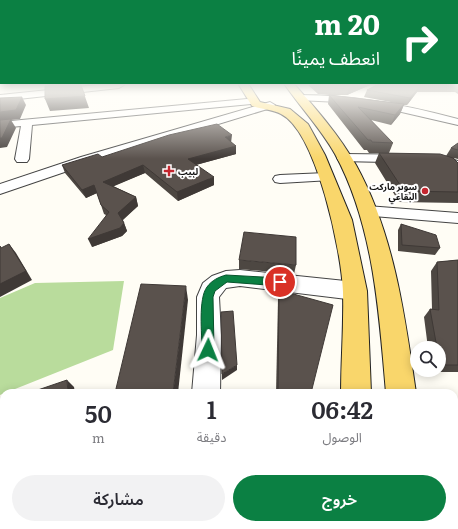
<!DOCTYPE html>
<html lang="ar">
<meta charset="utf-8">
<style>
:root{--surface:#fff;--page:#f2f2f3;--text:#2b2b33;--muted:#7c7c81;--accent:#0b8043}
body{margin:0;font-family:Literata,"Noto Sans Arabic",serif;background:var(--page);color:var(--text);direction:rtl;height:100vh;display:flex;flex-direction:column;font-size:15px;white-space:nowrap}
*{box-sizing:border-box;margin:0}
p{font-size:13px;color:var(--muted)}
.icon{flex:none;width:22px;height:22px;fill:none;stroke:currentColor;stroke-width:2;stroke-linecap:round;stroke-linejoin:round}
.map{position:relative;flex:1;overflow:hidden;direction:ltr}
.sheet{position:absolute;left:0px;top:389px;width:458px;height:140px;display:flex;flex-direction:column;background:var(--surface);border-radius:12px 12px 0 0;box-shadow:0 2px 10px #0003;direction:rtl}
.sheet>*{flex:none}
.hud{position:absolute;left:0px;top:0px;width:458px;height:84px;box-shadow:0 2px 10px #0003;direction:rtl;background:#0b8043;color:#fff;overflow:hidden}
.controls{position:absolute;left:410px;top:341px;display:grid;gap:8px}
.controls a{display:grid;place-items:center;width:36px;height:36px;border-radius:50%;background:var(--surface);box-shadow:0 2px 10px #0003;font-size:20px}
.pin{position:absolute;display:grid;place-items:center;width:34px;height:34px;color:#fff;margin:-17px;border:2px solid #fff;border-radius:50%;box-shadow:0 1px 4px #0007}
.me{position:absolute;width:44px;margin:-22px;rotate:2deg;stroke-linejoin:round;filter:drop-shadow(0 0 3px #0008)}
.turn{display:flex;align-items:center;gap:14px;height:84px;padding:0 12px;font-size:18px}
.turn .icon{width:52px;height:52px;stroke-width:2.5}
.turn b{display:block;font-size:28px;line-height:34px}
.eta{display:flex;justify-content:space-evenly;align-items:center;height:68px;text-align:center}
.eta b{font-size:24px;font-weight:600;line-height:28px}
.primary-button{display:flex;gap:8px;margin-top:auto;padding:8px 12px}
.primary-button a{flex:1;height:46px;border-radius:24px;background:var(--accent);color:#fff;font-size:16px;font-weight:600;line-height:46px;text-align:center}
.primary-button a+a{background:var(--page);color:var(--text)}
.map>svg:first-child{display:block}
</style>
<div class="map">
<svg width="458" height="529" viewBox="0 0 458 529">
<rect width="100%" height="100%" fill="#fffdf5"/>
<path fill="#b9dc9c" d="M124 281 113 350 0 395V298L35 283Z"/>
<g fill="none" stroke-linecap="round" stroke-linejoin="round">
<defs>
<g id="minor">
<path d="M97 85H124L119 88 0 101V95Z"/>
<path d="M300 95C354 95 406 105 458 119V125L380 107 340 102 297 100 295 98Z"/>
<path d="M247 99 251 100 252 102 251 104 32 125 29 159 27 162H17L15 159 21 126 0 128V122Z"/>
<path d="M270 102 275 105 274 107 91 163 0 194V184L81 157Z"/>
<path d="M344 154 436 155 458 161V170L435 163 339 161 337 158 339 155Z"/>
<path d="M326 173 331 174 333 177 331 180 280 183 275 182 273 179 275 176 280 175Z"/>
<path d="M367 206 458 213V223L361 215 359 211 361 207Z"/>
<path d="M240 270 355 282 363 285 366 291 363 297 355 300 240 286 226 288 219 297 221 335 220 393H192L197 335V297L203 283 212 276 226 271Z"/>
<path d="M454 500 458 502V529H441L439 525H454Z"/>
<path d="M159 525H195L194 529H158Z"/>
</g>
<g id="major">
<path d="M239 85H249L260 102 290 109 308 124 325 155 352 220 367 291 371 393H341C341 360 344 326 343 292 342 254 317 132 281 114 273 110 261 109 252 106Z"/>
<path d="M285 85H295C317 110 339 135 356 165 394 234 405 316 416 393H386C379 313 374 226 335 154 321 129 301 108 285 85Z"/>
<rect x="336" y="525" width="40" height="4"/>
<rect x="393" y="525" width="40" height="4"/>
</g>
</defs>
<use href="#minor" stroke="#444" stroke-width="2"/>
<use href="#major" stroke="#222" stroke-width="2"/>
<use href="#minor" fill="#fff" fill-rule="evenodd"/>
<use href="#major" fill="#f9d66b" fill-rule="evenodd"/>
</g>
<g fill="#4d4742">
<path d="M308 85H370L347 95H331L396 103 364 97 367 90 377 85H458V94L455 92H417L407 105H404L400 114 391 125 371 120 393 143 389 153 446 156 451 148 458 143V159L454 158 458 163V203L399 202 375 163 379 153H369L367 150H364L328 104 329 95 318 94Z"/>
<path d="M231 142 236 154 196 165 214 185 178 201 145 173 113 186 136 197 138 206 123 220 124 223 127 231 122 236 92 247 106 215 104 214 97 193 86 198 65 173 62 165 102 157Z"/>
<path d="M401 224 440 248 435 255 398 251V230Z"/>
<path d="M239 260 296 265 294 274 239 269Z"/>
<path d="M458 260V372H432L431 370H439V348H428L424 317 430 309H432L431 271 437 262Z"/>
<path d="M279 290 311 393H276L278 299Z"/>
</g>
<g fill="#3f3936">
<path d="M81 85 89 108 50 111 45 99Z"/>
<path d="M357 85H370L347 95 348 89Z"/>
<path d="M420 86 417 92 407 105 410 98Z"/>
<path d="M22 97 26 105 20 119 11 120 16 128 7 147 0 148V112Z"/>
<path d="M404 104 400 114 391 125 395 115Z"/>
<path d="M232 135 231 143 225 137Z"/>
<path d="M236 146V154L188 167V159Z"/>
<path d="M143 165 145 173 105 190 103 182Z"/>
<path d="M214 177V185L178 201 177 192Z"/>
<path d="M94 185 97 193 86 198 82 190Z"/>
<path d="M136 197 138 206 121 221 118 213Z"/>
<path d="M124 223 127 231 122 236 92 247 88 239Z"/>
<path d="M9 244 16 253 32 280 0 297V284Z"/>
<path d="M186 286 188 300 178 393H173Z"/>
<path d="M237 365V370L222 380V374Z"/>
<path d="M67 380 74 387 75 393H68Z"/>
<path d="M4 493V501L0 503V495Z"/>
<path d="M150 525H155L154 529H149Z"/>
</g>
<g fill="#5a524d" stroke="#3f3936">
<path d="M59 85H81L85 96 45 99V86Z"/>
<path d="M316 85H357L348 89 319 87Z"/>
<path d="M377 85H458L420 86 410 98 367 90Z"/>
<path d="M329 95 404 104 395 115 358 107 393 143 372 142 371 140H368Z"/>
<path d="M22 97 16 110 0 112V98Z"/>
<path d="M11 119 2 138H0V120Z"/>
<path d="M217 124 232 135 225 137 236 146 188 159 214 177 177 192 143 165 103 182 136 197 118 213 124 223 120 228 88 239 109 212 101 205 94 185 82 190 62 165 98 154 102 157 169 135Z"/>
<path d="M458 143V150L451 148Z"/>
<path d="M379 153 440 154 453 158 458 163V192L404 191Z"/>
<path d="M401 224 436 235 440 248 402 245Z"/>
<path d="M244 232 296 237V265L239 260Z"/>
<path d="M9 244 26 271 0 284V246L1 248Z"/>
<path d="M458 260V365H440L439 348H437L430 309 439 310 437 262Z"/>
<path d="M141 284 186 286 173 393H115Z"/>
<path d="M279 290 333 305 311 393H278Z"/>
<path d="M233 311 237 365 222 374 221 312Z"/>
<path d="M67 380 68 393H29Z"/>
<path d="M4 402V493L0 495V403Z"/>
<path d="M84 525H150L149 529H82Z"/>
</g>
<linearGradient id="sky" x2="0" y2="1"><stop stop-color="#95c6ee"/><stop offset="0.53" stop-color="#fffefa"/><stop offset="1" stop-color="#fffefa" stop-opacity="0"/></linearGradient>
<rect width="458" height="159" fill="url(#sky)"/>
<path fill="#0b8043" stroke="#07532c" d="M226 275 280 278 284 282 280 286 227 282 215 291 213 297 214 350 212 353 208 355 204 353 202 350C202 334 198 299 207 287 212 280 219 277 226 275Z"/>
<g fill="#c4262e" stroke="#fff" stroke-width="1.5">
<path d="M167 165h4v4h4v4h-4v4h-4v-4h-4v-4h4z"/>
<circle cx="425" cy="191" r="4"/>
</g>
<g text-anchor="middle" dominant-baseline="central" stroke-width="4" stroke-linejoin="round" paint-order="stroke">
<g font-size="9" font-weight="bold" fill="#111" stroke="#fff" text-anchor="start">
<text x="178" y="171">لبيب</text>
<text x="417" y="186" text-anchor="end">سوبر ماركت<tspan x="417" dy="10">البقاعي</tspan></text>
</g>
</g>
</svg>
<div class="controls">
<a><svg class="icon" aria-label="search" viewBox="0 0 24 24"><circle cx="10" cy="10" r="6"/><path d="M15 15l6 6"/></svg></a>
</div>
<div class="pin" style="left:280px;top:282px;background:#d93025"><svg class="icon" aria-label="arrive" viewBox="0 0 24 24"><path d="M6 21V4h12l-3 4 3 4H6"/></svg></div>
<svg class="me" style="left:208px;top:350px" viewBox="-20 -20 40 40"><path d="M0-17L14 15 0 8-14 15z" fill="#0b8043" stroke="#fff" stroke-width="4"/></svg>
<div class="hud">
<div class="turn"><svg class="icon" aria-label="right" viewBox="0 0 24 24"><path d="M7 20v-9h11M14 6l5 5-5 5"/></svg><div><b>20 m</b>انعطف يمينًا</div></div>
</div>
<section class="sheet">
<div class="eta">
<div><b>06:42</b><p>الوصول</p></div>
<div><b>1</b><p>دقيقة</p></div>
<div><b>50</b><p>m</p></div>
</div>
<div class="primary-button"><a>خروج</a><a>مشاركة</a></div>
</section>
</div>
